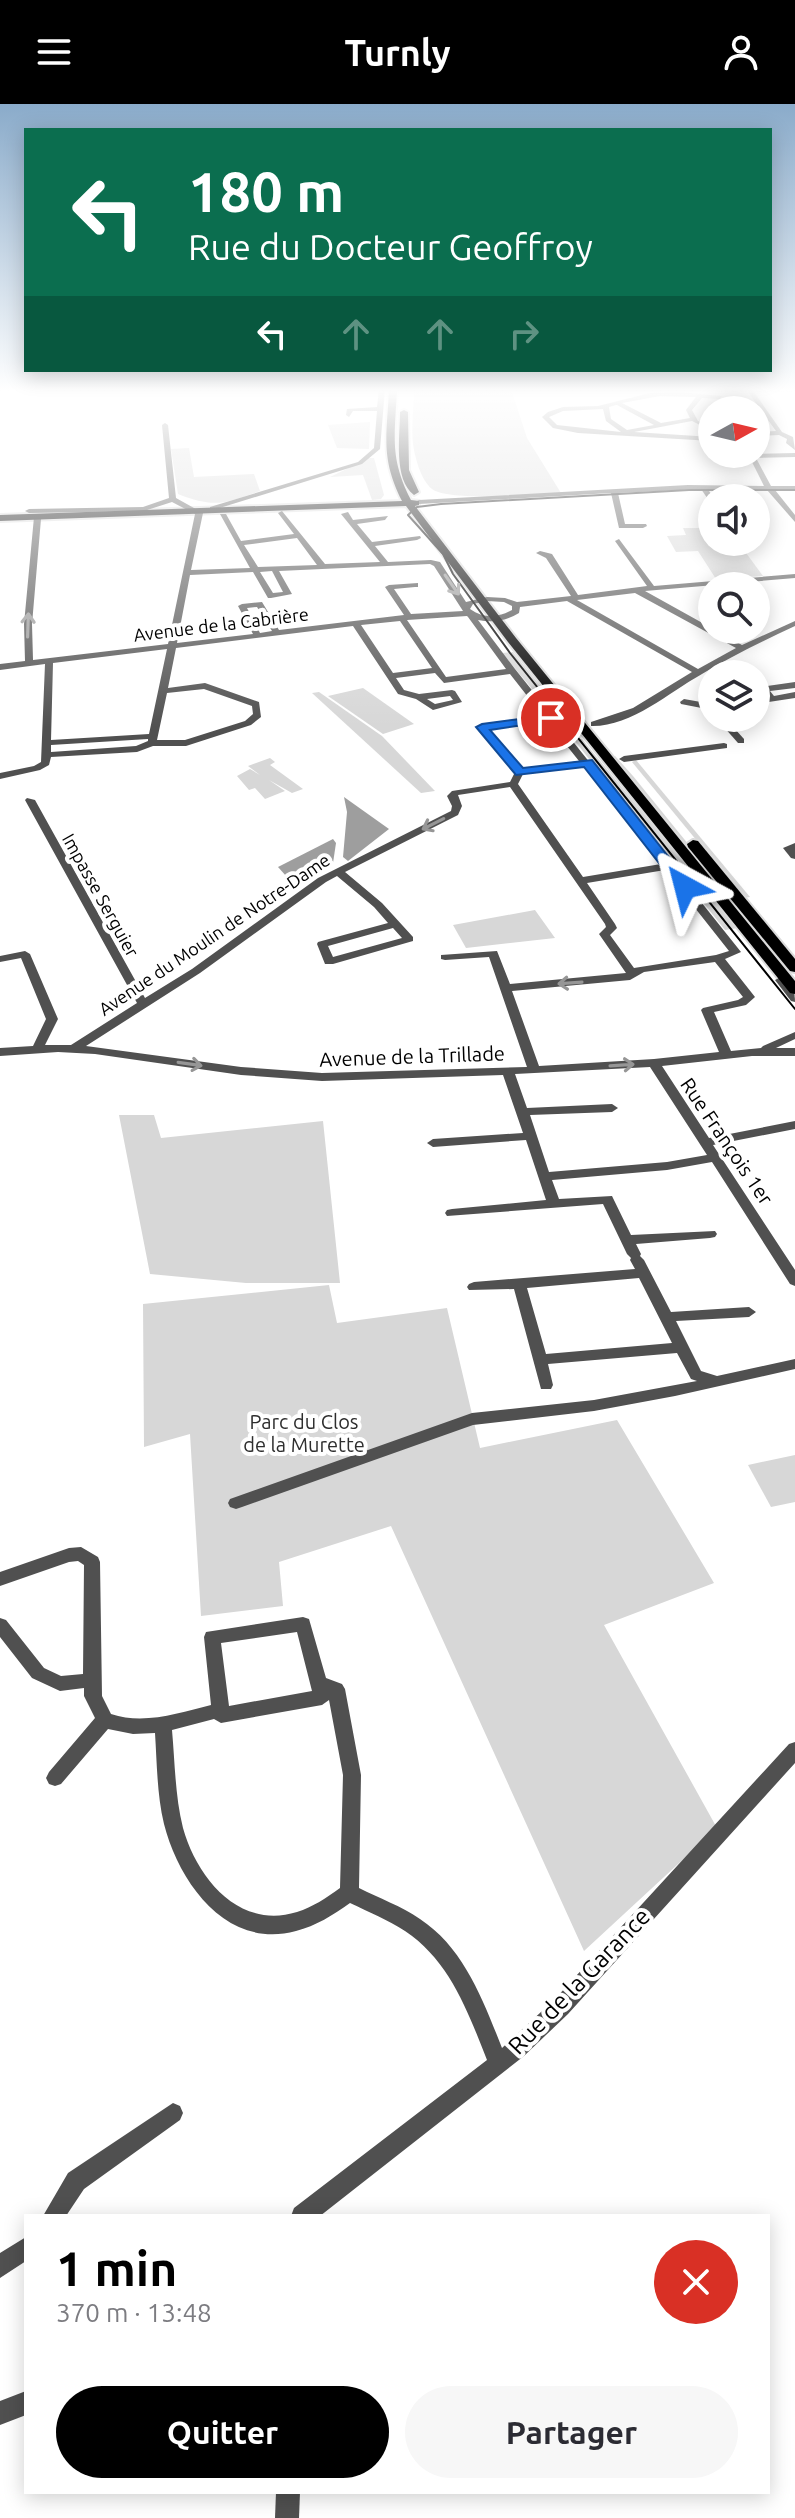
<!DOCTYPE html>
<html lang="fr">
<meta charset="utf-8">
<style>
:root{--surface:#fff;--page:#f7f7f7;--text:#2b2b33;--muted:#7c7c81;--accent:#000}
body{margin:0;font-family:Ubuntu,sans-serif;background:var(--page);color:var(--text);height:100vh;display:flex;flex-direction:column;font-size:30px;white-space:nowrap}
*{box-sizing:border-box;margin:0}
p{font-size:26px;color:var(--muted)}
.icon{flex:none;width:44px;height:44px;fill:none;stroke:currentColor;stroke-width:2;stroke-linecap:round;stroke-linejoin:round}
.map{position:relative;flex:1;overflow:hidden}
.sheet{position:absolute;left:24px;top:2110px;width:746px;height:280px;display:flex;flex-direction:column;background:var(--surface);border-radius:0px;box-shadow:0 4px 20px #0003}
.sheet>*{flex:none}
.top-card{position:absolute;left:24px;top:24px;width:748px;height:244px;border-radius:0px;box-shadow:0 4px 20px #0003;background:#0b6e4f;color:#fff;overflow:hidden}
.needle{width:52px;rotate:82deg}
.tools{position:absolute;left:698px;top:292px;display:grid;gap:16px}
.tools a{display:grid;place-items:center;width:72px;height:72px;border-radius:50%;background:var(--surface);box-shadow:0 4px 20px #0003;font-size:40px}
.pin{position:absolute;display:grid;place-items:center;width:68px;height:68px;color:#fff;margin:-34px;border:4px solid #fff;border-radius:50%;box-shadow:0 2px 8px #0007}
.me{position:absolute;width:88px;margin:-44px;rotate:322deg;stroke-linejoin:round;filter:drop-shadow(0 0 6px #0008)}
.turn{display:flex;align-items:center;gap:28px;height:168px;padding:0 32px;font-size:36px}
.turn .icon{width:104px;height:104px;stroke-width:2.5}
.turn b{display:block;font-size:56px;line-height:68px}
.lanes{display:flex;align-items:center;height:76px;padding:0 32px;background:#0003;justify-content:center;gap:40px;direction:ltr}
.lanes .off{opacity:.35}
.round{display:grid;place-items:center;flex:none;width:84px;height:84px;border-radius:42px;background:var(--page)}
.summary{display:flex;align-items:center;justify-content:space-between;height:136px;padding:0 32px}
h1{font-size:48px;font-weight:600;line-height:60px;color:var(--accent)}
.button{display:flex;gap:16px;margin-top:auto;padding:16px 32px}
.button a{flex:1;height:92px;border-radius:48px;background:var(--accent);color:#fff;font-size:32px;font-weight:600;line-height:92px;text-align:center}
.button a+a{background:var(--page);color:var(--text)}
header{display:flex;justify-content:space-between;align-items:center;height:104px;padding:0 32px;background:var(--accent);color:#fff;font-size:36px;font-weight:600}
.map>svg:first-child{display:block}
</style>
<header><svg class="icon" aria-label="menu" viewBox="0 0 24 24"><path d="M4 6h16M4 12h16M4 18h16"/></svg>Turnly<svg class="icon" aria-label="person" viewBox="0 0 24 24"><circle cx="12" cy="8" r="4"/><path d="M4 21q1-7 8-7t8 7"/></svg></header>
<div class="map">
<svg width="795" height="2414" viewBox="0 0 795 2414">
<rect width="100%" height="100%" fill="#fff"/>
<g fill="#d7d7d7">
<path d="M414 285H511L527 334 561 389C537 390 449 398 432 385 421 376 415 354 413 340 411 323 414 303 414 285Z"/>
<path d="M370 318 369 345 337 344 328 321Z"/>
<path d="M189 344 194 373 254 370 260 387C224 400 214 404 178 390L171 345Z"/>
<path d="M369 354H374L384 391 381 395 372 396 363 371 330 373Z"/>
<path d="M683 424H712V438H738L763 472 716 475 698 447 676 448 667 432 686 431Z"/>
<path d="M513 548 578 628 569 629 502 549Z"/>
<path d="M363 584 414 620 383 630 328 592Z"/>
<path d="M319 588 382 632 435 687 421 689 312 589Z"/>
<path d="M582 635 738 824 725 826 574 636Z"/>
<path d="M615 652 633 672 761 830H757L612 653Z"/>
<path d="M270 654 275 658 270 661 303 685 292 689 269 676 285 687 265 695 255 684 249 686 237 672 250 665 260 671 248 662Z"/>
<path d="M636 656 750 793 744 794 632 658Z"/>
<path d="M535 806 555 834 466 844 453 821Z"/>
<path d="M119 1011H154L161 1034 323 1017 340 1179H246L150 1170Z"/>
<path d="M329 1181 337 1219 447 1204 480 1344 617 1316 714 1479 604 1521 717 1724 584 1847 391 1422 279 1458 283 1502 201 1512 190 1330 144 1343 143 1200Z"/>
<path d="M795 1351V1398L771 1403 748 1361Z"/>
</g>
<g fill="#9e9e9e">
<path d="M344 693 389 725 348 757 343 753 347 708Z"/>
<path d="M333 735 336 739 333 759 295 782 278 763Z"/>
</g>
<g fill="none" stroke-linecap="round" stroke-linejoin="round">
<defs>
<g id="major">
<path d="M389 285H397C395 332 389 353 411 396L419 397V401L415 402 516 534 795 877V890L790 889 508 538 406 402 0 417V411L402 397C380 353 387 332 389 285Z"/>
<path d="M404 306 408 308 409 366 419 388 414 391C393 375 400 332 400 308Z"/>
<path d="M693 736 698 737 795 855V868L790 867 688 743 687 740Z"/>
</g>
</defs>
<use href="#major" stroke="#dbdbdb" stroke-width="4"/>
<g fill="#505050" fill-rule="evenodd">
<path d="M379 285H385L380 345 362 360 210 407V403L358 358 374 344 377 307H353L349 313 346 311 347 305 377 303Z"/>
<path d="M715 285H795V288H754L782 328 793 333 795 346 786 339 787 335 779 331 756 332V328L776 327 748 288H717Z"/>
<path d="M680 288 722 292 720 295 702 294 692 306 698 317 712 323V327L692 317 634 328 712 333V337L578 329 553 324 542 313 548 308 563 303 598 302 650 289ZM660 292 696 293 686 306 690 314 661 319 622 299ZM616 301H617L654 321 627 326 611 315 609 303ZM603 305 606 317 621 328 557 321 549 313 563 307Z"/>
<path d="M165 319 168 321 176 394 203 409 191 466 250 464 220 410H226L241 437 294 430 278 409 282 407 325 460 380 458 341 410 348 408 353 416 388 412 385 416 357 420 372 438 420 432 421 434 417 436 375 442 388 458 431 456 440 458 466 498 487 493 505 494 517 498 571 492 546 454 536 449 540 447 552 450 578 491 647 482 615 437 619 435 654 482 795 470V474L645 487 742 541 795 517V522C763 537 732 552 702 570 668 589 631 623 591 622V618L633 604 692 568 567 497 520 503 519 509C506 517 493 519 478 516L515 565 741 848 725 855 755 893 746 901 714 908 731 947 761 944 763 942 795 928V935L776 944H795V952H752L662 962 709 1034 795 1017V1025L713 1041 795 1166V1182L790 1180 712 1058 667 1066 552 1076 559 1095 612 1092 631 1131 715 1127 717 1130 715 1133 710 1134 636 1140 641 1150 640 1152 644 1156 671 1208 749 1203 756 1208 749 1213 676 1217 701 1267 717 1272 795 1255V1265L675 1292 594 1307 473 1321 242 1403 236 1405 230 1403 228 1399 230 1395 472 1309 594 1296 697 1277 691 1275 677 1249 548 1260 553 1281 551 1285H541L514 1185 469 1186 467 1183 469 1180 474 1178 635 1165 630 1156 631 1154 627 1150 603 1100 447 1112 445 1109 447 1106 452 1105 546 1096 526 1036 433 1043 427 1039 433 1035 523 1029 503 971 322 977 241 971 95 950 58 948 0 952V944L33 942 46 915 21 854 0 858V852L25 847 30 850 58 915 45 941H71L137 899 25 696 27 694 35 696 145 894 192 865 318 774 451 707 452 702 447 692 452 687 510 678 515 668 477 623 482 620 543 612 510 570 444 579 435 569 396 574 404 586 419 590 452 586 455 587 462 598 433 606 416 595 398 590 353 522 176 544 168 584 205 579 259 598 261 613 251 621 186 642H153L137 648 51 653 49 661 40 666 0 675V669L34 662 41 658 45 560 0 566V560L25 557 24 520 34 413 41 415 32 520 33 556 168 540 195 410 172 398 144 407 29 409 25 407 29 405 143 403 169 394 162 321ZM297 434 317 461 258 463 244 441ZM430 460 434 462 463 507 411 510 394 485 415 483H418V479L389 481 385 483 404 511 279 526 262 498 242 500 238 502 253 530 177 539 190 471 253 468 268 494H271L292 490 279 467ZM272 467 283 488 273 489 260 468ZM635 489 736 544 698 565 577 496ZM487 497 504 498 512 502V506C498 514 484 515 470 505L473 500ZM257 503 272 527 260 529 247 504ZM467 512 468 513 506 565 446 573 407 516ZM400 517 432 564 393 569 361 521ZM167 545 149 630 51 636 53 559ZM204 585 252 602 253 610 245 617 185 636H157L167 589ZM450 592 453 596 435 600 427 595ZM547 617 579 657 522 665 488 625ZM148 635V637L136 642 51 648V641ZM583 662 661 760 583 773 518 680 523 670ZM510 683 605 820 606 823 599 830 626 869 510 880 497 847 441 851V855L445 856 489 853 527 963 322 969 241 963 86 942 200 869 326 778 337 772 374 803 388 819 318 838 317 840 325 860H333L413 837V833L382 799 345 768 458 711 462 702 458 691ZM665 766 729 847 716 851 634 864 610 831 617 824 615 820 587 779ZM393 824 402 834 333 853 328 842ZM715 858 743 893 738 896 703 904 701 906 719 948 654 955 539 962 512 887 630 876 644 868ZM650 963 707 1051 667 1058 549 1068 530 1011 612 1008 618 1004 612 1000 527 1004 515 970ZM639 1174 672 1239 546 1250 527 1184Z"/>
<path d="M795 349V353L756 354 771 382H795V386H775L795 411V418L767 386 708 385 713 394 712 401 701 385 618 389 625 420H646L647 422 643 424H619L611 389 419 400 415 398 419 396 688 381 764 382 748 350Z"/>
<path d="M795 578V584L770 587 774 592 795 588V594L756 600V594L766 593 759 585 760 583Z"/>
<path d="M684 595 712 600V606L681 600 680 598Z"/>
<path d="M716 614H725L744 635V639H738Z"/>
<path d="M724 639 727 640V644L624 658 619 655 624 652Z"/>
<path d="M795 739V755L791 754 783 744Z"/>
<path d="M781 873C792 876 795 888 795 898L791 897 775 876Z"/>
<path d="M81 1443 98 1453 100 1458 102 1592 111 1610C144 1621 179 1609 211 1601L204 1533 206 1528 303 1513 309 1515 326 1574 342 1580 345 1585 361 1671 359 1784C379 1794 401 1802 420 1815 464 1844 483 1896 502 1944L554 1896 789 1640 795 1638V1659L568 1910 524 1952 320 2112H291L294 2104 487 1956C468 1908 450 1857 405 1827 388 1816 369 1808 350 1799 333 1811 316 1822 296 1827 227 1846 179 1779 164 1720 157 1691 157 1660 155 1629L133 1630 108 1625 61 1680 55 1682 49 1680 46 1674 49 1668 95 1614 84 1592V1584L60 1587 32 1574 0 1533V1514L6 1516 44 1564 61 1572 83 1570 84 1461 78 1457 69 1458 0 1482V1468L69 1444ZM297 1528 312 1587 229 1602 221 1539ZM329 1596 343 1671 340 1784C326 1794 313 1803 297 1808 239 1826 197 1774 183 1724 175 1692 175 1659 172 1626L214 1615 221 1619 322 1601Z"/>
<path d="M173 1999 180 2002 183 2009 180 2016 84 2085 66 2112H43L68 2069Z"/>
<path d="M26 2133V2157L0 2174V2149Z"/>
<path d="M26 2287V2311L0 2321V2297Z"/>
<path d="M276 2388H300L299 2414H275Z"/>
</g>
<use href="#major" fill="#000" fill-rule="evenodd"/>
<path stroke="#000" stroke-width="2" d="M795 386H689L441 400 417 403 408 411 443 450 453 470 510 549 795 905"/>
</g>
<defs><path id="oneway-shaft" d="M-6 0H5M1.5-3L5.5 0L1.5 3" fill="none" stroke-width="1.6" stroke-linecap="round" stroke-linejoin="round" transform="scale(2)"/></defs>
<g stroke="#969696">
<use href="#oneway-shaft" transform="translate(452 481) rotate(55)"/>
<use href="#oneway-shaft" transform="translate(28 521) rotate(-88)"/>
<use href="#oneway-shaft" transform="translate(433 720) rotate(153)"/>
<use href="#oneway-shaft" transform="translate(570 879) rotate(176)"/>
<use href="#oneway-shaft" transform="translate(190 960) rotate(8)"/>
<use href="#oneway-shaft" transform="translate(622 961) rotate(-4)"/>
</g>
<linearGradient id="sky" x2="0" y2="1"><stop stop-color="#8aabca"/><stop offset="0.46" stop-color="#fff"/><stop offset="1" stop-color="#fff" stop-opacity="0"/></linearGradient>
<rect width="795" height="623" fill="url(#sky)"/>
<path fill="#1a73e8" stroke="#114b97" stroke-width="2" d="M551 611 557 614 556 616 490 626 523 664 592 656 690 780V786H680L584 663 516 671 476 623 482 620Z"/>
<g text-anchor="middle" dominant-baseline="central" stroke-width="8" stroke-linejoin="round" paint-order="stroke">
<g font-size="18" fill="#000" stroke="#fff">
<text transform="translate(221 520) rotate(-7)">Avenue de la Cabrière</text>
<text transform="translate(101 791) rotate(61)">Impasse Serguier</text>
<text transform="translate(214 830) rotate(-34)">Avenue du Moulin de Notre-Dame</text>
</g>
<g font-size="20" fill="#000" stroke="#fff">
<text transform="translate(412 952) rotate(-2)">Avenue de la Trillade</text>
<text transform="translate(727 1037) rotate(56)">Rue François 1er</text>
</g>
<g font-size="20" fill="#2e2e2e" stroke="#fff">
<text x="304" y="1317">Parc du Clos<tspan x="304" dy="23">de la Murette</tspan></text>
</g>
<g font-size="24" fill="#000" stroke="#fff">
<text transform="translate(579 1877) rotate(-46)">Rue de la Garance</text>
</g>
</g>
</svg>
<div class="tools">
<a><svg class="needle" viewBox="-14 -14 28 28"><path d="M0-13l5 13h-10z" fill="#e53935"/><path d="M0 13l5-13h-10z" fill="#7c7c81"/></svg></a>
<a><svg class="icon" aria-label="sound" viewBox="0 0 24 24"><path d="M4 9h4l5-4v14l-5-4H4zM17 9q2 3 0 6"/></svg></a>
<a><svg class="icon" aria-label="search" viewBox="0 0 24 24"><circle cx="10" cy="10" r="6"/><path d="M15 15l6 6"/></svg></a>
<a><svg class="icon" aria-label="layers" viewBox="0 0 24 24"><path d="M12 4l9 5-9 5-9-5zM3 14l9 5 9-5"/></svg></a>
</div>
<div class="pin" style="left:551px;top:614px;background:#d93025"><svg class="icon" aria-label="arrive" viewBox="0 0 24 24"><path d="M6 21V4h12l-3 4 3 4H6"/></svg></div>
<svg class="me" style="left:685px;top:783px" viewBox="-20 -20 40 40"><path d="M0-17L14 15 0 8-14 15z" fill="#1a73e8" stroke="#fff" stroke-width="4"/></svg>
<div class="top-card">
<div class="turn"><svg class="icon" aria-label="left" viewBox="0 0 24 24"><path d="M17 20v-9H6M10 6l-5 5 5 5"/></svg><div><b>180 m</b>Rue du Docteur Geoffroy</div></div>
<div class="lanes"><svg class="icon" aria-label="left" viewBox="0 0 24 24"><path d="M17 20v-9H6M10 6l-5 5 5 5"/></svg><svg class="icon off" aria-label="ahead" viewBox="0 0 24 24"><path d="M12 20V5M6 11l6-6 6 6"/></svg><svg class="icon off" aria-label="ahead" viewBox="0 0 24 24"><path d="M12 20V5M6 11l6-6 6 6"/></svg><svg class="icon off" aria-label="right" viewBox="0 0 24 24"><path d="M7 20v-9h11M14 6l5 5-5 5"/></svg></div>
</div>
<section class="sheet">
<div class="summary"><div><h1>1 min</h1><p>370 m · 13:48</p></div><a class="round" style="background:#d93025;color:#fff"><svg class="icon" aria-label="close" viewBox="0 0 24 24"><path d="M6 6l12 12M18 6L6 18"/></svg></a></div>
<div class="button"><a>Quitter</a><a>Partager</a></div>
</section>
</div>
